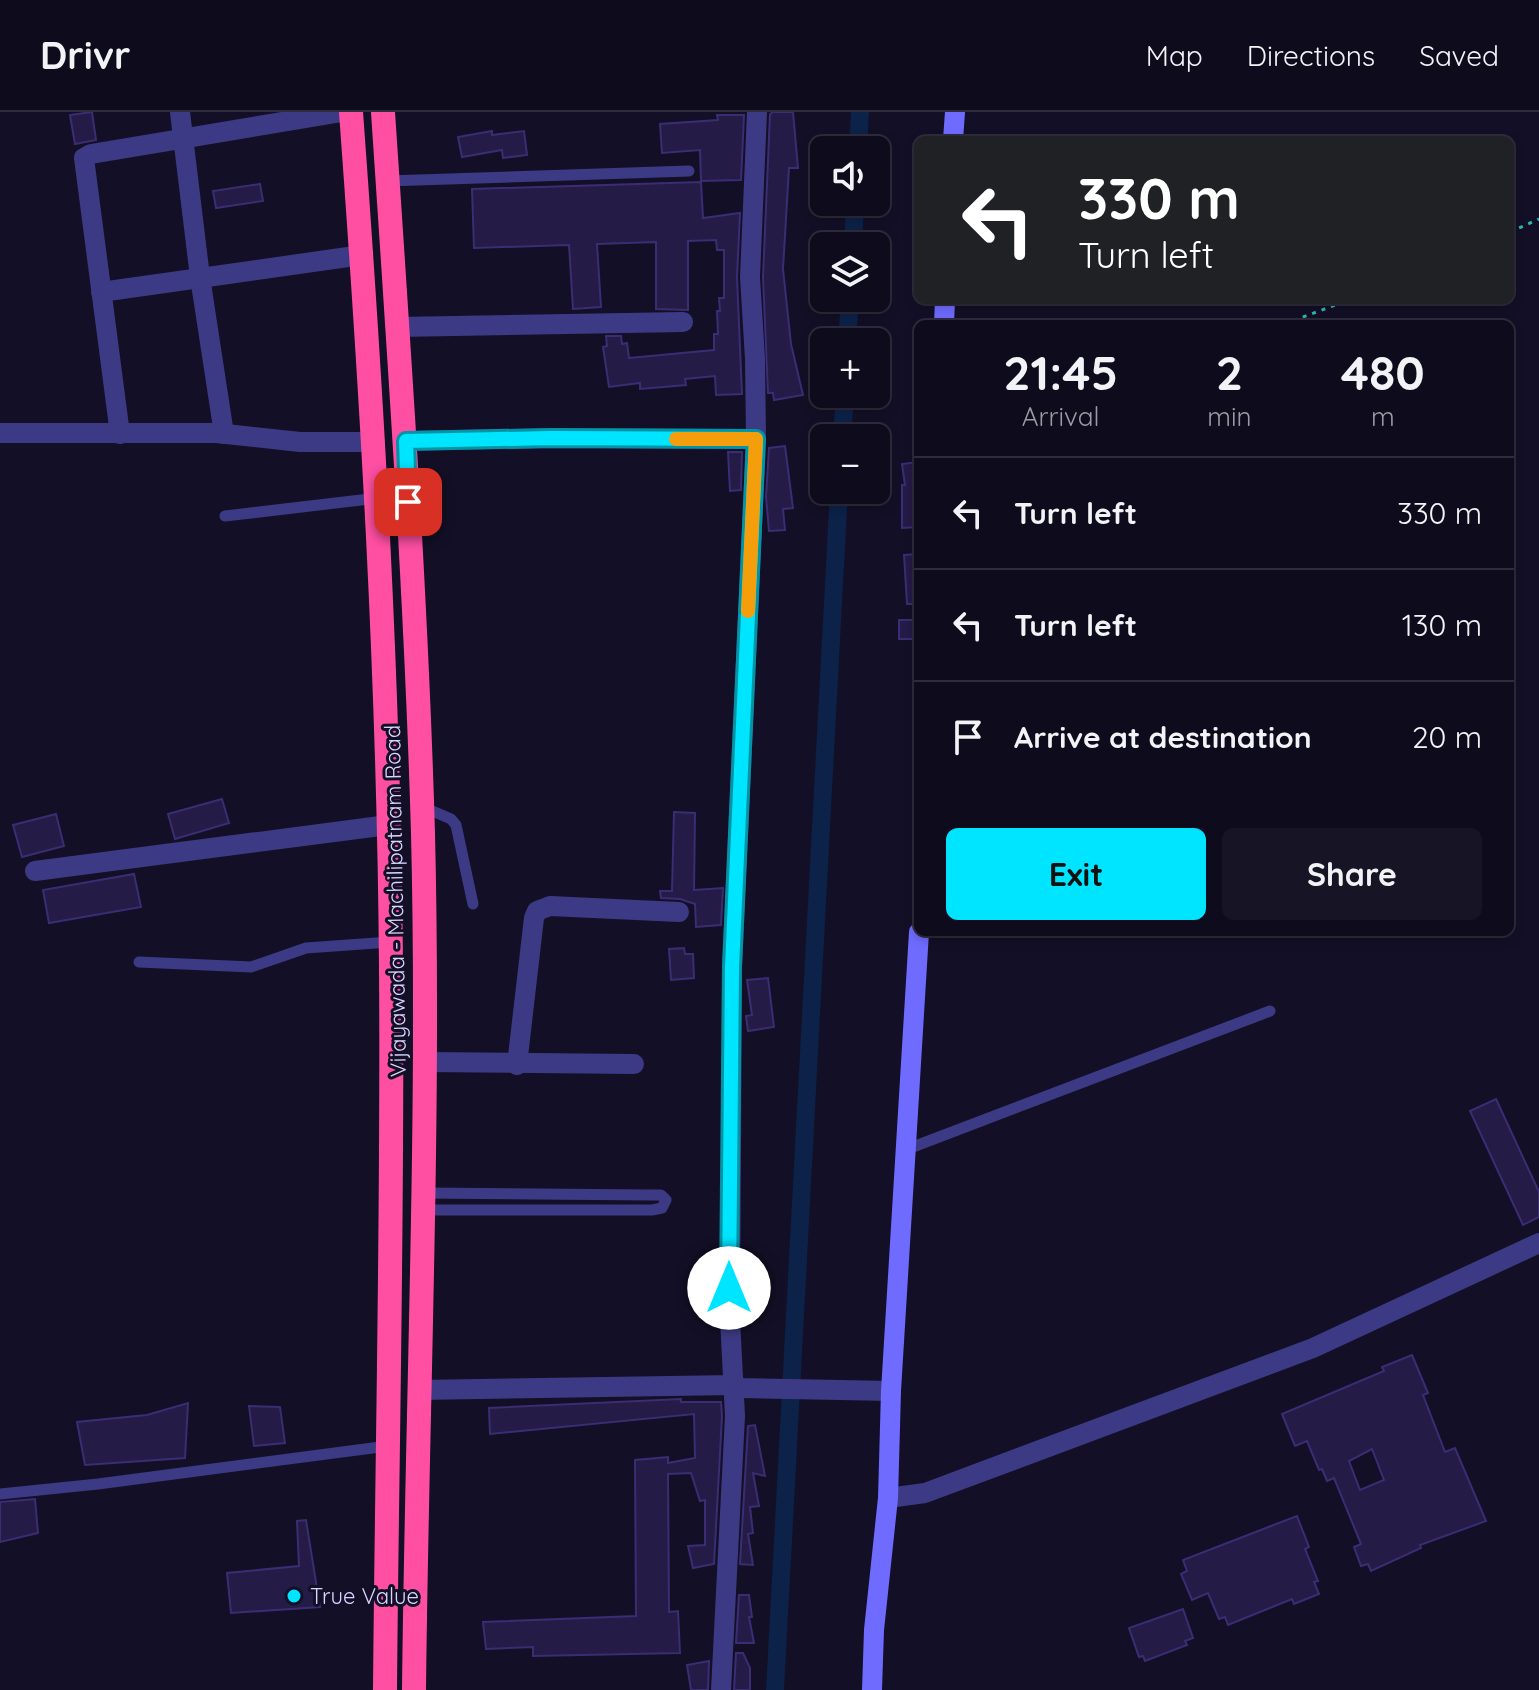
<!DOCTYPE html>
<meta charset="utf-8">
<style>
:root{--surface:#0e0b1c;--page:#171425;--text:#f1f3f6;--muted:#9b9ba3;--line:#2e2b3b;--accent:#00e5ff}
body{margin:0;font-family:Quicksand,sans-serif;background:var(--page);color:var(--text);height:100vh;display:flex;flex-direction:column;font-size:30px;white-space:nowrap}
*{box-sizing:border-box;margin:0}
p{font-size:26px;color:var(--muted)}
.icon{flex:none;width:44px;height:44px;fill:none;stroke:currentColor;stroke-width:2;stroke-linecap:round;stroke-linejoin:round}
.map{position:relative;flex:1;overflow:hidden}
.sheet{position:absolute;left:914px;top:208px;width:600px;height:616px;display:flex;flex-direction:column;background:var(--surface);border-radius:12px;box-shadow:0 4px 12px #0003,0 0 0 2px var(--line)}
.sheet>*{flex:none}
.hud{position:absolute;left:914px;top:24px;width:600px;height:168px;border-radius:12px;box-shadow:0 4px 12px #0003,0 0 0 2px var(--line);background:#202124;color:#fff;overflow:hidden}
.buttons{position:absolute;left:810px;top:24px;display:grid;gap:16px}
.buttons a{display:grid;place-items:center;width:80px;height:80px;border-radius:12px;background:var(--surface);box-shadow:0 4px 12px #0003,0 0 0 2px var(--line);font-size:40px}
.pin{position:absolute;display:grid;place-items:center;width:68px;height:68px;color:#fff;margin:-34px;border-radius:16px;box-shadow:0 4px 12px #0006}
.me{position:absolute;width:88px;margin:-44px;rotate:0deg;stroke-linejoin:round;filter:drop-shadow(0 0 6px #0008)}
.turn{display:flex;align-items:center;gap:28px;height:168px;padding:0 32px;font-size:36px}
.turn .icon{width:104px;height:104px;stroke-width:2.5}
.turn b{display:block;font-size:56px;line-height:68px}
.eta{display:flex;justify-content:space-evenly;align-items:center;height:136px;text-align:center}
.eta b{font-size:48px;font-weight:800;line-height:56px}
.cta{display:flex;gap:16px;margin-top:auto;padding:16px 32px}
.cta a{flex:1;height:92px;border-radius:12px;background:var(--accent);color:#111;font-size:32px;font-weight:800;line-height:92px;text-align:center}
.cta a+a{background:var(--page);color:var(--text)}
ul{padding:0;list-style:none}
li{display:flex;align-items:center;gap:24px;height:112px;padding:0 32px;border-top:2px solid var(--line)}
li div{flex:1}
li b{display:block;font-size:30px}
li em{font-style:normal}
header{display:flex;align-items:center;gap:48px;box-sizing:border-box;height:112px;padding:0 40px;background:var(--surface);border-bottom:2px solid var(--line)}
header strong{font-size:38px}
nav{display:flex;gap:44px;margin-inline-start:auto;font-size:28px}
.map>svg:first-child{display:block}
</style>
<header>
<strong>Drivr</strong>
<nav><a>Map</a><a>Directions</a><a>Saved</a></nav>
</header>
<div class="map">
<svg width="1539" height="1578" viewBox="0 0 1539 1578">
<rect width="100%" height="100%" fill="#130f26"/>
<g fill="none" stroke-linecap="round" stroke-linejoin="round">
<g stroke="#0c2248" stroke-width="18">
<path d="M858 38 860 0"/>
<path d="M853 134 855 90"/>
<path d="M847 230 850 186"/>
<path d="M842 326 845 282"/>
<path d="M775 1578 839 378"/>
</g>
</g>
<g fill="#241b47" stroke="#3b2d73" stroke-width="2" fill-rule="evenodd">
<path d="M92 0 96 28 75 32 70 3Z"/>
<path d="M773 0H793L798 56H789L783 157 791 232 803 283 774 288 773 281H768L763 165 770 2Z"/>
<path d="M717 3H744L741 68 701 69 700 38 662 41 660 12 718 8Z"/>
<path d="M492 19V23L524 19 527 43 503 46 502 38 462 45 458 25Z"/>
<path d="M701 70 703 106 740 101 737 165 742 282 716 283 715 264 685 267 686 273 640 277V271L609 275 603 235 607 234 606 224H621L622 232 627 231 629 246 714 238V222H718L717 199H720L719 186H724V138H717L716 128 688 129V198L656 197V130L597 132 601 195 573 197 569 133 474 136 472 77Z"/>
<path d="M260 72 263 89 216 96 213 79Z"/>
<path d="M785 334 793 396 783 397 785 418 769 419 766 385 769 336Z"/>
<path d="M728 340H742L741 378 730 379Z"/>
<path d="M918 350V415L902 416V373H905L902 352Z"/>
<path d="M918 442V492H907L904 443Z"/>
<rect x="899" y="508" width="19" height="19"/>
<path d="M222 687 229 711 175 727 168 702Z"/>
<path d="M674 700 695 701 694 778 723 776 721 813 696 815 695 792 680 787 661 786 660 779H672Z"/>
<path d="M56 702 64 734 22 745 13 713Z"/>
<path d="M134 762 141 795 49 811 43 778Z"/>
<path d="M684 836 685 842H693L694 866 671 868 669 837Z"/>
<path d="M768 866 774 915 748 919 746 904 752 903 747 868Z"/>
<path d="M1496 987 1539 1080V1105L1523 1113 1470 999Z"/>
<path d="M1412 1243 1428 1281 1423 1283 1445 1340 1455 1336 1486 1409 1420 1433 1421 1436 1371 1459 1368 1452 1361 1454 1354 1435 1361 1432 1334 1366 1327 1369 1322 1357 1319 1358 1307 1329 1295 1334 1282 1302 1384 1259 1382 1255ZM1372 1337 1384 1368 1360 1378 1349 1349Z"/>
<path d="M681 1287V1290H721L722 1304 714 1452 693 1456 688 1434 705 1433V1388L700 1389 691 1361 668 1362 669 1500 678 1499 680 1541 533 1544V1535L486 1537 483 1510 636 1504 635 1348 668 1345V1351L695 1346 694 1302 490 1322 489 1296Z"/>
<path d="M188 1291 185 1346 85 1353 77 1310 147 1303Z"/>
<path d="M249 1294 280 1295 285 1331 254 1334Z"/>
<path d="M755 1313 765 1364 753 1361 759 1394 750 1395 753 1421 748 1422 753 1453 740 1452 748 1314Z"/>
<path d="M35 1387 38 1421 0 1430V1390Z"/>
<path d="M1297 1404 1309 1435 1305 1437 1318 1469 1314 1470 1319 1482 1294 1492 1292 1487 1228 1513 1225 1505 1219 1507 1208 1481 1192 1488 1181 1462 1187 1459 1183 1448Z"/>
<path d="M306 1408 320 1495 231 1501 227 1461 299 1454 297 1409Z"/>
<path d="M739 1483H749L752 1505H749L754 1531H736Z"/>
<path d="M1183 1497 1193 1526 1185 1529 1187 1533 1145 1549 1143 1544 1139 1545 1129 1516Z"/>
<path d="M736 1541H743L750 1556V1578H734Z"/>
<path d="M709 1549 708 1578H691L687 1553Z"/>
</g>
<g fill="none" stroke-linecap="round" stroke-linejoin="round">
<g stroke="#2fb8b0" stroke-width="3" stroke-dasharray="4 6" stroke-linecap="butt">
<path d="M1510 120 1539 107"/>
<path d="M1284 212 1349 188"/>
</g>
<g stroke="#3d3a85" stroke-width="11">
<path d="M387 69 689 59"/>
<path d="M225 404 378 386"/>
<path d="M423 695 451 707 456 713 473 792"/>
<path d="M139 850 251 855 306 836 390 830"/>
<path d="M905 1038 1270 899"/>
<path d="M423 1098H652L662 1096 666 1088 661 1083H650L424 1081"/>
<path d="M0 1382 98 1372 388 1334"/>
</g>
<g stroke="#3d3a85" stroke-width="20">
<path d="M180 0 200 165 224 322"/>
<path d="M101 180 362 143"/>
<path d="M398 215 683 210"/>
<path d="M0 321H217L300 330H375"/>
<path d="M120 322 84 46 91 42 342 0"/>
<path d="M406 329 551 326 756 327"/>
<path d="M35 759 388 713"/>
<path d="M424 950 634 952"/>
<path d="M517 953 534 806 537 799 550 794 679 800"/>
<path d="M418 1278 734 1273 742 1276 891 1279"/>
<path d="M888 1386 925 1381 1313 1236 1539 1131"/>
<path d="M721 1578 735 1304 730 1207 732 855 756 327 755 247 750 165 757 0"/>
</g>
<g stroke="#6f6bff" stroke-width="20">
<path d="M953 28 955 0"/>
<path d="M944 212 945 188"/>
<path d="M872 1578 874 1518 888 1386 891 1279 919 820"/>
</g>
<g stroke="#ff4fa3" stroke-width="24">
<path d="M351 0C372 285 389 570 391 856 393 1097 387 1337 385 1578"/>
<path d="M383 0C399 240 416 480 423 721 430 1007 417 1292 414 1578"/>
</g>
</g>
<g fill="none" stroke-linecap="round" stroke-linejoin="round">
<defs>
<path id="route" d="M408 390 406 329 551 326 756 327 732 855 729 1176"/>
</defs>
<use href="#route" stroke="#0095a6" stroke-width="20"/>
<use href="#route" stroke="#00e5ff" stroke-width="14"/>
<path stroke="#f59e0b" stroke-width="14" d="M676 327H756L748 499"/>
</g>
<circle fill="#00e5ff" stroke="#130f26" stroke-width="3" cx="294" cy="1484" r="8"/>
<g text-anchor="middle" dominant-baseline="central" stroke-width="6" stroke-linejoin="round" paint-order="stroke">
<g font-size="22" fill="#d9d4ff" stroke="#130f26">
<text transform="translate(395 789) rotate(-91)">Vijayawada - Machilipatnam Road</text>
</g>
<g font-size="22" fill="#d9d4ff" stroke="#130f26" text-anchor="start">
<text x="310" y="1484">True Value</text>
</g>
</g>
</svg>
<div class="buttons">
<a><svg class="icon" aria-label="sound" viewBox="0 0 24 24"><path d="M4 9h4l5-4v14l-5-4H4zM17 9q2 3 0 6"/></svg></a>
<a><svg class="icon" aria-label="layers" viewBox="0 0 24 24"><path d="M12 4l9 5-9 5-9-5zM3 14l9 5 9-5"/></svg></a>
<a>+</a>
<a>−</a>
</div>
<div class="pin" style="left:408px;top:390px;background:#d93025"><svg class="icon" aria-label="arrive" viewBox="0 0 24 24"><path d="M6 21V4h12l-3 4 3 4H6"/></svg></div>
<svg class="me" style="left:729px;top:1176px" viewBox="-20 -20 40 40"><circle r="19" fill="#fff"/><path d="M0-13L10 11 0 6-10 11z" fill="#00e5ff"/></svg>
<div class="hud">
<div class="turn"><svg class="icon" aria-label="left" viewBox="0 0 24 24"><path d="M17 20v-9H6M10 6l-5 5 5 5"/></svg><div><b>330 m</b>Turn left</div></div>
</div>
<section class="sheet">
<div class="eta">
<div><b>21:45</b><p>Arrival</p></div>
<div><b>2</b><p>min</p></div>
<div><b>480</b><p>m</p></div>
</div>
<ul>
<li><svg class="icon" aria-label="left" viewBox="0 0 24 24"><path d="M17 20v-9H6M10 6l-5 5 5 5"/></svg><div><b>Turn left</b></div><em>330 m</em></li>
<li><svg class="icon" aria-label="left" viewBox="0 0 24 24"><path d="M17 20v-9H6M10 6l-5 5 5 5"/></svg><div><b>Turn left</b></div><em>130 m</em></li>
<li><svg class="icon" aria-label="arrive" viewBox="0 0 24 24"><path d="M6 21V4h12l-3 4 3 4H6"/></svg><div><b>Arrive at destination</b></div><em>20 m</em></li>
</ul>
<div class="cta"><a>Exit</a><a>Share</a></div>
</section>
</div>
